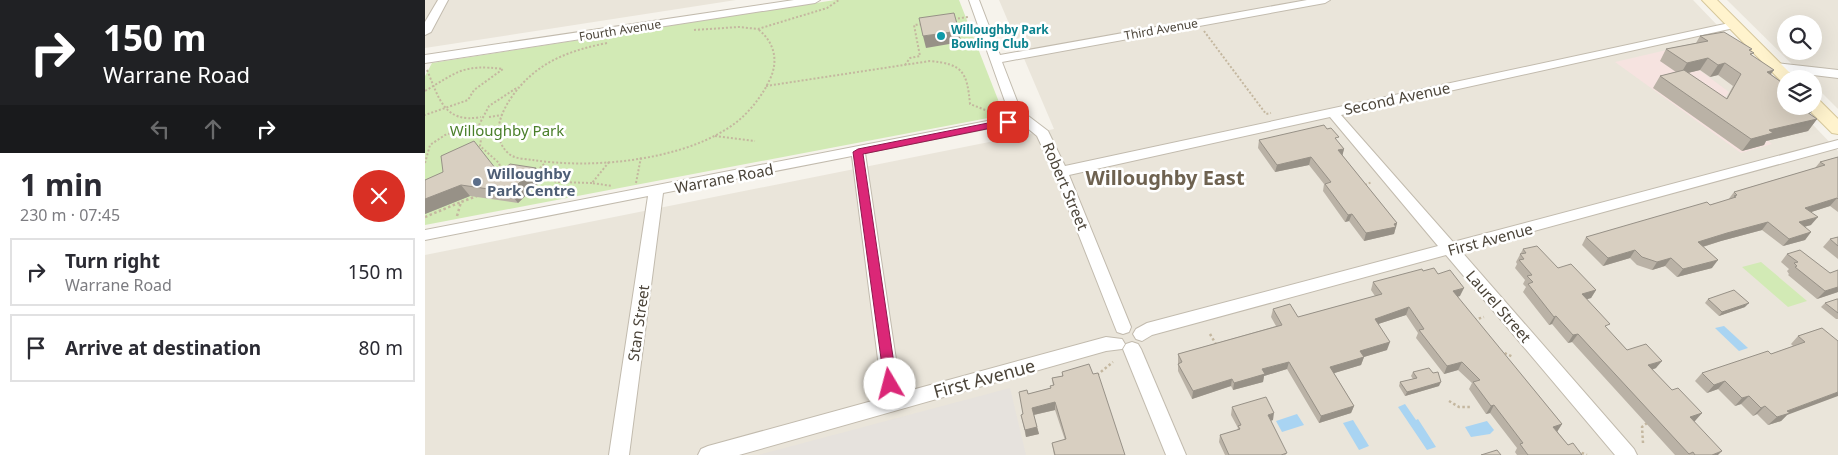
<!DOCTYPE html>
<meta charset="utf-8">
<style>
:root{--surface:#fff;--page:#f2f2f3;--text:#2b2b33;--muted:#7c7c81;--line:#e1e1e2}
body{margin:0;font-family:"Noto Sans",sans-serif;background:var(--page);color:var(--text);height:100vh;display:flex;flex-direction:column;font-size:19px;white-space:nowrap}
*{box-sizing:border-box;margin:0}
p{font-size:16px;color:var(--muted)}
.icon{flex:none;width:28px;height:28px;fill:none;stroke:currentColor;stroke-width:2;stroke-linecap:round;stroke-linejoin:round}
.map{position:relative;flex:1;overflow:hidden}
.sheet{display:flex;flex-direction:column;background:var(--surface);width:425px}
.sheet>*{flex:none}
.guide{background:#202124;color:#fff;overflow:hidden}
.controls{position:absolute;left:1352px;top:15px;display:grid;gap:10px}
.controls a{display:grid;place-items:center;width:45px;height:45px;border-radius:50%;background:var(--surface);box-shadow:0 5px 20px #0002;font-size:25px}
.pin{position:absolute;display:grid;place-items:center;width:42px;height:42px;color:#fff;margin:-21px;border-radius:10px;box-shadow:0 2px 8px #0006}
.me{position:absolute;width:55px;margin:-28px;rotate:352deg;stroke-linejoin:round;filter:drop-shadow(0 0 4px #0008)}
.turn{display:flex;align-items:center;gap:18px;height:105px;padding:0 20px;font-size:22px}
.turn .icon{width:65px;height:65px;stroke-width:2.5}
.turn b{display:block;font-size:35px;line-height:42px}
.lanes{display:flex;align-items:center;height:48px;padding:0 20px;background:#0003;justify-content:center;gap:25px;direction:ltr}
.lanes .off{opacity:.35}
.round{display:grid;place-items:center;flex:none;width:52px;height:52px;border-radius:26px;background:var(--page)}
.headline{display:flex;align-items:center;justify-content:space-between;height:85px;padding:0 20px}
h1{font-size:30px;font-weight:700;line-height:38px}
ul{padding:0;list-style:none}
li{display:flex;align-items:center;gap:15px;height:68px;margin:0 10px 8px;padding:0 10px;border:2px solid var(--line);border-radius:0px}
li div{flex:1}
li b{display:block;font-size:19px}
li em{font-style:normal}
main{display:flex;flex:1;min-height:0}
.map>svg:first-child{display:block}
</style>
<main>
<section class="sheet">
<div class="guide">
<div class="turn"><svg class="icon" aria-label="right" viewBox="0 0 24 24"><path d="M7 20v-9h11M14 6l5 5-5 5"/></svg><div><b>150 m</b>Warrane Road</div></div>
<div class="lanes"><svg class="icon off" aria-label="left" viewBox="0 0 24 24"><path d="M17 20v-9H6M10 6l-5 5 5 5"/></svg><svg class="icon off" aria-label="ahead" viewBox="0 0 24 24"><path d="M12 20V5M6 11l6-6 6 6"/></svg><svg class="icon" aria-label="right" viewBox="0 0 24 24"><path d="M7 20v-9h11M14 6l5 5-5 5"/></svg></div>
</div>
<div class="headline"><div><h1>1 min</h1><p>230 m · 07:45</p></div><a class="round" style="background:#d93025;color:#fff"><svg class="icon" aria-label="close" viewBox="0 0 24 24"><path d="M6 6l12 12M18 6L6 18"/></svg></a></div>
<ul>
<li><svg class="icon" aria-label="right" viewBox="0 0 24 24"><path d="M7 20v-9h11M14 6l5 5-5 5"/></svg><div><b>Turn right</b><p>Warrane Road</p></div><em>150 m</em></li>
<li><svg class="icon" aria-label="arrive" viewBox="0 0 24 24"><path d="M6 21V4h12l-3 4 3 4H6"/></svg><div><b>Arrive at destination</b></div><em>80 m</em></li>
</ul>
</section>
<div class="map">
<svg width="1413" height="455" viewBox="0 0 1413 455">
<rect width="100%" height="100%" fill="#f6f3ec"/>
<g fill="#eae5da" fill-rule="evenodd">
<path d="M0 0H311L0 48Z"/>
<path d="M574 0H1268L1318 52 1361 106H1370L1413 151V455H0V255L629 129Z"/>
<path d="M1302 0H1413V109L1389 85V79H1382ZM1361 24H1389V51H1361Z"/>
</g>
<path fill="#e6e2dd" d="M585 388 601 455H333Z"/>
<path fill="#f6e3e0" d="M1246 49 1304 92 1300 97 1302 105 1347 144 1316 153 1190 62Z"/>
<g fill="#d2eab5">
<path d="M410 0H534L579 115 0 225V76L7 63Z"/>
<path d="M1336 262 1382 301 1363 307 1317 267Z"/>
</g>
<g fill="#a9d4f2">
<path d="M1299 326 1323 348 1314 351 1290 328Z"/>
<path d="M980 404 991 420 993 419 1011 447 1002 450 973 407Z"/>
<path d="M872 414 879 425 857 432 851 421Z"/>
<path d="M928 420 944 446 934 450 918 423Z"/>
<path d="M1062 421 1069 430 1065 434 1046 437 1040 427Z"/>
</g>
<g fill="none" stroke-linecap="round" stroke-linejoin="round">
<defs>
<g id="minor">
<path d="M13 0H23L6 32 0 35V22Z"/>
<path d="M369 0H395L390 3 0 63V55Z"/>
<path d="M544 0H554L575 55 882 0H905L900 3 577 62 594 106 602 115 623 131 640 166 1309 22 1313 23V27L1309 28 916 115 1028 242 1413 140V148L1036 251 1209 449 1212 455H1190L1021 255 727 335 717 341 711 339 708 334 711 329 722 323 1013 246 905 117 644 175 706 327 704 332 698 334 692 332 690 327 629 172 612 136 595 122 440 153 476 393 681 337 697 339 700 344 697 349 681 351 314 455H273L276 449 283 446 458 398 427 156 238 193 204 455H184L223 196 0 240V230L588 116 582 107Z"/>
<path d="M1351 63 1413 70V78L1347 70V64Z"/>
<path d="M707 342 713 344 716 349 761 455H741L698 349 701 344Z"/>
</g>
<g id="secondary">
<path d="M1277 0H1292L1371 79H1361V83L1357 82Z"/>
<path d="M1389 100 1395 101 1413 119V134L1407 133 1383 109 1381 106H1389Z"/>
</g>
</defs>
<use href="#minor" stroke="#c2bbae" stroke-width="2"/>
<use href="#secondary" stroke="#d6c79b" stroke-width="2"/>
<g stroke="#c4b79f" stroke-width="2" stroke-dasharray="2 2" stroke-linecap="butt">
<path d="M529 19 543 17"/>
<path d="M269 30 314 27 333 29 402 8 414 0"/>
<path d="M779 31 841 114 846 113"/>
<path d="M182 43C142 51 110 63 86 98 75 114 66 137 83 153 89 159 100 159 108 160 165 169 250 161 300 130 319 119 336 99 345 79 354 60 349 42 333 29"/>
<path d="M480 65 485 58 495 56 489 25 499 24"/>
<path d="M2 70C14 98 19 124 56 117"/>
<path d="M341 86 505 61C538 64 542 72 545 104L568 113"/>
<path d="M0 91C32 72 38 64 78 69L49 90 43 100 0 115"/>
<path d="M64 117 77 115"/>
<path d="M54 125 57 133 55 146 74 163 77 173"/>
<path d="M290 136 330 141"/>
<path d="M184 162 167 183 187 186"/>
<path d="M0 163 5 145 20 135 54 125 64 106 93 87"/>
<path d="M112 171 120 163"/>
<path d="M114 176 132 182 167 183"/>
<path d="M211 183 216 157"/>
<path d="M940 185 947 182"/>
</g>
<g stroke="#c4b79f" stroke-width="2.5" stroke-dasharray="2.5 2.5" stroke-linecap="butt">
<path d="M32 216 36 202 52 196"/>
<path d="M0 217 36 202"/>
<path d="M1049 320 1059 317"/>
<path d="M785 334 792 346"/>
<path d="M1075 351 1088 357"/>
<path d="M672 375 688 362"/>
<path d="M1024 401 1034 407H1045"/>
<path d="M1218 443 1217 427 1222 423"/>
<path d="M1152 451 1162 455"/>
</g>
<use href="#minor" fill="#fff" fill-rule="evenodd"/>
<use href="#secondary" fill="#fff3cd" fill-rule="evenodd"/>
</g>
<g fill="#bab2a6" fill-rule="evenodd">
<path d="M1275 36 1326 51 1327 56 1346 74 1359 84 1357 86 1385 114 1392 119 1383 131 1341 141 1339 145 1317 151 1228 88 1235 76 1251 72 1235 61 1241 49 1271 43ZM1275 70 1285 77 1293 75 1308 86 1301 99 1262 73Z"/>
<path d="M834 140 913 142 919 149 917 155 972 223 969 234 939 241 924 221 920 222 898 191 899 184 884 165 850 172 833 148Z"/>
<path d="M1413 157V212L1405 206 1386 212V225L1379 227 1386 232 1380 240 1358 246 1337 230 1296 241 1278 247 1287 268 1252 277 1240 266 1227 270 1212 265 1205 258 1178 266 1157 245 1161 237 1303 200 1309 192 1390 168 1395 162Z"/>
<path d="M111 168 119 178 93 203 45 196 0 214V180L74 173Z"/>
<path d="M1413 237V259L1398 247 1405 239Z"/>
<path d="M1098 249 1171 290 1166 298 1162 299 1182 329 1202 350 1231 368 1227 370 1247 390 1277 413 1269 421 1293 455H1250L1147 342 1143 343 1127 324 1124 325 1098 292 1101 287 1098 284 1100 280 1090 268 1092 264 1091 262Z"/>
<path d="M1362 254 1405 273 1413 270V292L1392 299 1363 275 1364 274 1362 271 1364 269 1356 262Z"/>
<path d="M998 271 1013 274 1035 296 1032 297 1137 424 1132 431 1143 445 1157 455H1092L1090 452 1092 448 1065 413 1061 414 1044 389 1047 383 1033 370 1019 374 991 338 993 333 981 315 953 324 962 350 939 357 936 365 909 373 929 406 926 413 894 423 862 369 839 376 838 382 808 390 806 386 767 399 753 371V354L851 326 846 317 848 309 873 317 950 296 946 290 948 282Z"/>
<path d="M1283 299 1320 307 1294 316 1280 303Z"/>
<path d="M1413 299V319H1411L1396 307 1400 303Z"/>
<path d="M1397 328 1362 415 1356 421 1343 425 1332 414 1328 416 1316 404 1310 406 1293 389 1282 393 1270 381 1277 373 1346 354 1368 346 1366 344 1373 336Z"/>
<path d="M637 372 668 374 700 455H629L627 443 640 440 630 410 609 415 614 434 601 437 596 415 598 414 603 394 626 388 628 386 627 378 637 376Z"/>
<path d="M988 372 1014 386 980 396 974 386 975 382 988 379 986 376Z"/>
<path d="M807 407 848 420 846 421 861 455H800L794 442 795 435 812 430 813 428 806 415Z"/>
</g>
<g fill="#979187">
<path d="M534 31 536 42 501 48 498 36Z"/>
<path d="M1283 58 1275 70 1255 75 1262 63Z"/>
<path d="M1300 63 1293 75 1285 77 1293 65Z"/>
<path d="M1349 70 1340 82 1342 72Z"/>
<path d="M1387 111 1378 122 1392 119 1383 131 1341 141 1339 145 1317 151 1326 139 1382 112Z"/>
<path d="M919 149 917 157 913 150Z"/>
<path d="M886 157 884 165 850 172 852 165Z"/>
<path d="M111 168 119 178 93 203 84 192Z"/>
<path d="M36 185 45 196 0 214V199Z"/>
<path d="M1412 198 1405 206 1374 216 1380 208Z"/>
<path d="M927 214 924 221 920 222 923 215Z"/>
<path d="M1393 217 1386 225 1367 230 1374 222Z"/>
<path d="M1343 222 1337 230 1296 241 1267 250 1273 242 1302 233Z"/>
<path d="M972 223 969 234 939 241 941 233Z"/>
<path d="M1386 232 1380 240 1358 246 1364 239Z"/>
<path d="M1210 250 1205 258 1178 266 1183 258Z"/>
<path d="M1246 258 1240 266 1227 270 1232 262Z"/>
<path d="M1293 260 1287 268 1252 277 1258 269Z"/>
<path d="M1413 287V292L1392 299 1400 291Z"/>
<path d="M1039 288 1035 296 1024 299 1028 291Z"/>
<path d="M1171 290 1166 298 1152 302 1157 294Z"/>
<path d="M1324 303 1320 307 1294 316 1297 312Z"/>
<path d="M984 307 981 315 947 326 950 319Z"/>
<path d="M1131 316 1127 324 1124 325 1129 317Z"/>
<path d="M1153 334 1147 342 1143 343 1148 335Z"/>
<path d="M965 342 962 350 932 359 935 351Z"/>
<path d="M939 357 936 365 903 375 905 367Z"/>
<path d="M1237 361 1231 368 1217 373 1223 365Z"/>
<path d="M864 362 862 369 839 376 838 382 808 390 809 383 837 369Z"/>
<path d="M1037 362 1033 370 1019 374 1022 366Z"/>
<path d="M807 379 806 386 767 399 768 391Z"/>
<path d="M1300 381 1293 389 1282 393 1289 385Z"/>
<path d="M1016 382 1014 386 980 396 982 392Z"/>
<path d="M1413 392V396L1362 415 1356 421 1343 425 1352 417 1362 411Z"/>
<path d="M1324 396 1316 404 1310 406 1317 398Z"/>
<path d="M630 402V410L608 415 607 408Z"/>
<path d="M1069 405 1065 413 1061 414 1066 406Z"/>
<path d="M929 406 926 413 894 423 896 416Z"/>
<path d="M1340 406 1332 414 1328 416 1336 408Z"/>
<path d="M849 413 848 420 841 422 843 415Z"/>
<path d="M1277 413 1270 421 1258 425 1265 417Z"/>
<path d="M1137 424 1132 432 1128 427Z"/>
<path d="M612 427 614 434 601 437 600 430Z"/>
<path d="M1297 451 1293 455H1287Z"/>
</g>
<g fill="#d8cfc1" stroke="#979187">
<path d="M529 13 534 31 498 36 494 18Z"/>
<path d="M1299 32 1327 49 1324 50 1329 53 1325 54 1349 70 1342 72 1359 84 1354 85 1361 89V106H1379L1387 111 1382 112 1392 119 1344 130 1348 133 1326 139 1235 76 1259 70 1302 99 1316 74 1300 63 1293 65 1283 58 1262 63 1241 49 1283 41 1275 36Z"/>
<path d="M899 125 902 129 906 128 914 137 910 138 919 149 913 150 972 223 969 224 971 227 941 233 927 214 923 215 900 184 906 182 886 157 852 165 834 140Z"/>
<path d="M49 141 74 173 85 164 111 168 84 192 36 185 0 199V180L18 172 16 156Z"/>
<path d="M1413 157V199L1412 198 1380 208 1393 217 1374 222 1386 232 1364 239 1343 222 1302 233 1273 242 1293 260 1258 269 1246 258 1232 262 1217 257 1210 250 1183 258 1161 237 1282 202 1285 205 1311 197 1309 196 1312 195 1309 192 1400 165 1395 162Z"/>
<path d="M1413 237V246L1405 239Z"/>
<path d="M1112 246 1133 268 1146 264 1171 290 1157 294 1185 324 1180 326 1202 350 1221 344 1237 361 1223 365 1247 390 1253 388 1277 413 1265 417 1297 451 1287 455H1270L1268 452 1264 454 1153 334 1148 335 1131 316 1129 317 1103 284 1108 282 1102 276 1107 275 1094 260 1099 259 1095 254 1101 253 1098 249Z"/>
<path d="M1375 250 1405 273 1413 270V287L1400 291 1370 267 1372 266 1369 263 1373 262 1362 254Z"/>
<path d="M1009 268 1013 274 1025 270 1039 288 1028 291 1137 424 1128 427 1143 445 1148 443 1157 455H1103L1095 444 1098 443 1069 405 1066 406 1048 382 1055 380 1037 362 1022 366 994 330 999 329 984 307 950 319 965 342 935 351 939 357 905 367 929 406 896 416 864 362 837 369 840 374 809 383 807 379 768 391 753 364 757 362 753 354 857 325 848 309 865 304 873 317 957 294 948 282 997 269 998 271Z"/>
<path d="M1309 290 1324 303 1297 312 1283 299Z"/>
<path d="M1412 299H1413V313L1400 303Z"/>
<path d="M1397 328 1413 341V392L1362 411 1365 413 1352 417 1340 406 1336 408 1324 396 1317 398 1300 381 1289 385 1277 373 1343 351 1346 354 1380 342 1373 336Z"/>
<path d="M664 364 668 374 673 373 700 455H630L627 443 641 439 630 402 607 408 612 427 600 430 596 415 598 414 594 392 602 390 603 394 626 388 625 386 629 385 627 378 638 376 637 372Z"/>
<path d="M1004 368 1008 373 1013 372 1016 382 982 392 975 382 992 378 988 372Z"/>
<path d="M841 397 849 413 843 415 862 453 856 455H804L795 435 815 429 813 426 816 425 807 407Z"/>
<path d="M1072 450 1076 455H1056Z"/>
</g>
<path fill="#db2777" stroke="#8e194d" d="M583 119 588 122 586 124 438 154 472 384 470 388H460L428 152 433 149Z"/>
<circle fill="#0f9aa8" stroke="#fff" stroke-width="2" cx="516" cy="36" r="5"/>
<circle fill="#5c6f8a" stroke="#fff" stroke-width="2" cx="52" cy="182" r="5"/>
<g text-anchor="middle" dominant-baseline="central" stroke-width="5" stroke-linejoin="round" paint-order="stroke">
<g font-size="12" font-weight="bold" fill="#0d838f" stroke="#fff" text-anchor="start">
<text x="526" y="29">Willoughby Park<tspan x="526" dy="14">Bowling Club</tspan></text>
</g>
<g font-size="12" fill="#4b4439" stroke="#fff">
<text transform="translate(736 29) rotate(-10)">Third Avenue</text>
<text transform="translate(195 30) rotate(-9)">Fourth Avenue</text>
</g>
<g font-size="15" fill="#4b4439" stroke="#fff">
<text transform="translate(972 98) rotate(-12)">Second Avenue</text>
<text transform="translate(299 178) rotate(-11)">Warrane Road</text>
<text transform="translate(641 186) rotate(67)">Robert Street</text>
<text transform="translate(1065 239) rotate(-15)">First Avenue</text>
<text transform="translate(1074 306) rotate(49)">Laurel Street</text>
<text transform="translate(213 323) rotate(-82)">Stan Street</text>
</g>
<g font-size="15" fill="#4a7f2a" stroke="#fff">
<text x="82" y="130">Willoughby Park</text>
</g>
<g font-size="15" font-weight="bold" fill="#4e5e75" stroke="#fff" text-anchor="start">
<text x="62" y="173">Willoughby<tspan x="62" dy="17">Park Centre</tspan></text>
</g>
<g font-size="18" fill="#4b4439" stroke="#fff">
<text transform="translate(559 378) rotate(-15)">First Avenue</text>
</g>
<g font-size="20" font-weight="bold" fill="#6e6250" stroke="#fff">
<text x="740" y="177">Willoughby East</text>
</g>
</g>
</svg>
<div class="controls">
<a><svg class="icon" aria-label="search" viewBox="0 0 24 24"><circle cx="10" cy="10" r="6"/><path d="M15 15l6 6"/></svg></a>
<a><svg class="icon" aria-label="layers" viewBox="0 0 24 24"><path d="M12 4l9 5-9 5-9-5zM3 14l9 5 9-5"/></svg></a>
</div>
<div class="pin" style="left:583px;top:122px;background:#d93025"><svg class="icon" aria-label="arrive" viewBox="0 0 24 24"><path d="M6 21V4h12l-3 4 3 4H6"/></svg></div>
<svg class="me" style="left:465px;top:384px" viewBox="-20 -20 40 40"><circle r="19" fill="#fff"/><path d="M0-13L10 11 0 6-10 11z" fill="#db2777"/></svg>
</div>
</main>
